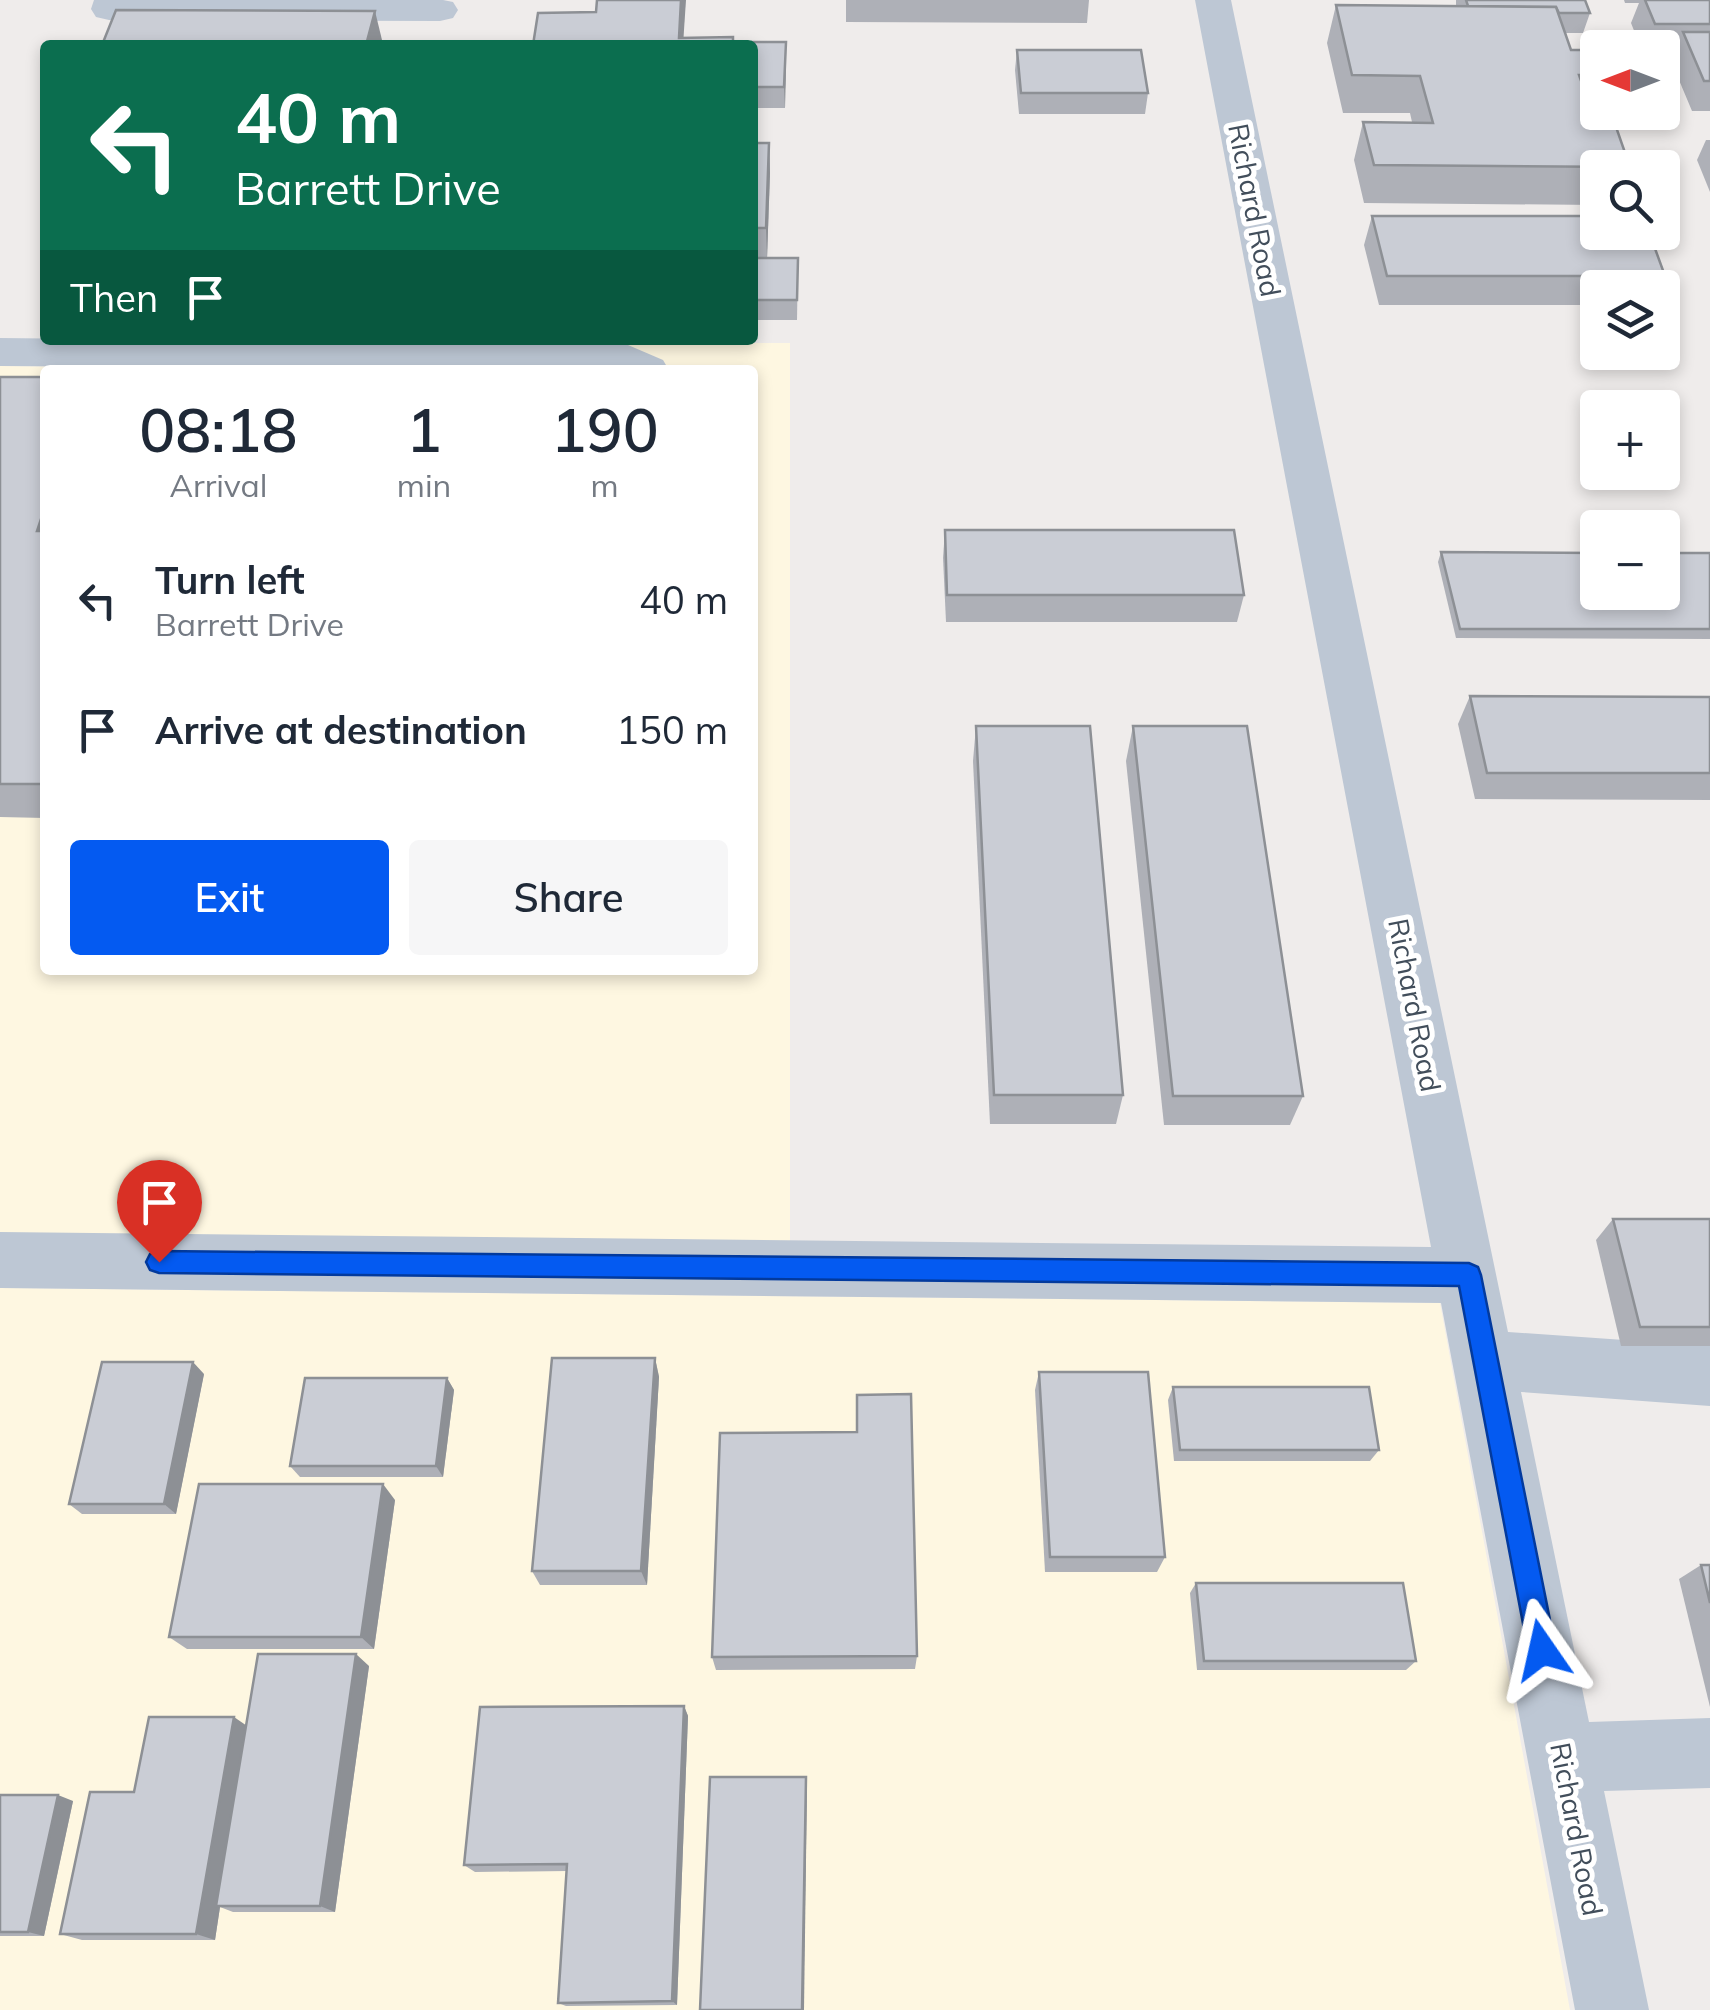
<!DOCTYPE html>
<meta charset="utf-8">
<style>
:root{--surface:#fff;--page:#f6f6f7;--text:#1f2937;--muted:#747a83;--accent:#045af1}
body{margin:0;font-family:Mulish,sans-serif;background:var(--page);color:var(--text);height:100vh;display:flex;flex-direction:column;font-size:38px;white-space:nowrap}
*{box-sizing:border-box;margin:0}
p{font-size:32px;color:var(--muted)}
.icon{flex:none;width:55px;height:55px;fill:none;stroke:currentColor;stroke-width:2;stroke-linecap:round;stroke-linejoin:round}
.map{position:relative;flex:1;overflow:hidden}
.panel{position:absolute;left:40px;top:365px;width:718px;height:610px;display:flex;flex-direction:column;background:var(--surface);border-radius:10px;box-shadow:0 5px 15px #0003}
.panel>*{flex:none}
.banner{position:absolute;left:40px;top:40px;width:718px;height:305px;border-radius:10px;box-shadow:0 5px 15px #0003;background:#0b6e4f;color:#fff;overflow:hidden}
.needle{width:65px;rotate:270deg}
.buttons{position:absolute;left:1580px;top:30px;display:grid;gap:20px}
.buttons a{display:grid;place-items:center;width:100px;height:100px;border-radius:10px;background:var(--surface);box-shadow:0 5px 15px #0003;font-size:50px}
.pin{position:absolute;display:grid;place-items:center;width:85px;height:85px;color:#fff;margin:-102px -42px;border-radius:50% 50% 50% 0;rotate:-45deg;box-shadow:0 0 10px #0007}
.pin .icon{rotate:45deg}
.me{position:absolute;width:110px;margin:-55px;rotate:349deg;stroke-linejoin:round;filter:drop-shadow(0 0 8px #0008)}
.turn{display:flex;align-items:center;gap:35px;height:210px;padding:0 30px;font-size:45px}
.turn .icon{width:130px;height:130px;stroke-width:2.5}
.turn b{display:block;font-size:70px;line-height:85px}
.then{display:flex;align-items:center;height:95px;padding:0 30px;background:#0003;gap:20px;font-size:38px}
.eta{display:flex;justify-content:space-evenly;align-items:center;height:170px;text-align:center}
.eta b{font-size:60px;font-weight:600;line-height:70px}
.primary-button{display:flex;gap:20px;margin-top:auto;padding:20px 30px}
.primary-button a{flex:1;height:115px;border-radius:10px;background:var(--accent);color:#fff;font-size:40px;font-weight:600;line-height:115px;text-align:center}
.primary-button a+a{background:var(--page);color:var(--text)}
ul{padding:0;list-style:none}
li{display:flex;align-items:center;gap:30px;height:130px;padding:0 30px}
li div{flex:1}
li b{display:block;font-size:38px}
li em{font-style:normal}
.map>svg:first-child{display:block}
</style>
<div class="map">
<svg width="1710" height="2010" viewBox="0 0 1710 2010">
<rect width="100%" height="100%" fill="#efeceb"/>
<g fill="#fef7e1" fill-rule="evenodd">
<path d="M399 342 790 343V1241L0 1233V366L392 370ZM45 370H752V970H45Z"/>
<path d="M0 1288 1440 1303 1570 2010H0Z"/>
</g>
<g fill="none" stroke-linecap="round" stroke-linejoin="round">
<g fill="#bdc7d4" fill-rule="evenodd">
<path d="M94 0H443L453 2 458 10 453 18 440 21 109 20 96 17 91 9Z"/>
<path d="M1195 0H1231L1508 1332 1710 1346V1406L1521 1392 1589 1722 1710 1718V1788L1604 1791 1649 2010H1575L1441 1303 0 1288V1232L1431 1247Z"/>
<path d="M0 338 628 345 663 360 669 370 0 366Z"/>
</g>
</g>
<g fill="#aeb0b7">
<path d="M846 0H1089L1087 23 846 22Z"/>
<path d="M1456 0H1585L1590 13 1583 33H1566L1571 50 1598 66V84L1590 106 1598 168V205L1364 203 1354 160 1363 122H1412L1410 113H1343L1327 43 1336 5 1456 6Z"/>
<path d="M1624 0H1710V111H1692L1671 61 1674 54H1662V48H1641L1631 23 1639 3H1625Z"/>
<path d="M786 42 785 108H752V45Z"/>
<path d="M1017 50 1148 93 1145 114H1019L1015 70Z"/>
<path d="M1706 140H1710V192L1697 160Z"/>
<path d="M752 143H769L770 173 767 258H752Z"/>
<path d="M1372 216 1665 276 1660 288H1598V305H1379L1364 245Z"/>
<path d="M752 258H798L797 320H752Z"/>
<path d="M0 377H45V818L0 817Z"/>
<path d="M945 530 1244 595 1237 622H946L943 558Z"/>
<path d="M1441 552 1710 553V639L1456 638 1438 562Z"/>
<path d="M1470 696 1710 697V800L1475 799 1458 724Z"/>
<path d="M976 726 1123 1095 1116 1124H990L973 761Z"/>
<path d="M1133 726 1303 1096 1290 1125H1164L1126 761Z"/>
<path d="M1613 1219H1710V1346H1621L1596 1240Z"/>
<path d="M655 1358 659 1377 647 1585H540L532 1571Z"/>
<path d="M1039 1372 1165 1557 1157 1572H1045L1035 1390Z"/>
<path d="M204 1374 176 1514H82L69 1504Z"/>
<path d="M447 1378 454 1390 443 1477H300L290 1466Z"/>
<path d="M1173 1387 1379 1450 1370 1461H1174L1168 1400Z"/>
<path d="M857 1432 917 1656 915 1669 716 1670 712 1657Z"/>
<path d="M395 1500 374 1649H187L169 1637Z"/>
<path d="M1701 1565H1710V1707L1679 1579Z"/>
<path d="M1196 1583 1416 1661 1406 1670H1197L1190 1593Z"/>
<path d="M369 1666 335 1912H233L220 1907 215 1940H82L60 1934 134 1792 246 1725Z"/>
<path d="M684 1706 688 1716 677 2005 566 2006 558 2003 567 1871 475 1872 464 1865Z"/>
<path d="M0 1795 73 1801 44 1936H0Z"/>
</g>
<g fill="#8d9095">
<path d="M681 0H686L683 45 679 38Z"/>
<path d="M375 11 382 40 381 45H366Z"/>
<path d="M786 42V63L785 108 784 87Z"/>
<path d="M769 143 770 173 767 258 766 228Z"/>
<path d="M45 507V547L37 531Z"/>
<path d="M655 1358 659 1377 647 1585 641 1571Z"/>
<path d="M193 1362 204 1374 176 1514 164 1504Z"/>
<path d="M447 1378 454 1390 443 1477 436 1466Z"/>
<path d="M383 1484 395 1500 374 1649 361 1637Z"/>
<path d="M356 1654 369 1666 335 1912 320 1906Z"/>
<path d="M684 1706 688 1716 677 2005 672 2001Z"/>
<path d="M234 1717 250 1728 216 1906 220 1907 215 1940 196 1934Z"/>
<path d="M806 1777 807 1786 804 2010H802Z"/>
<path d="M58 1795 73 1801 44 1936 28 1932Z"/>
</g>
<g fill="#cacdd5" stroke="#8d9095" stroke-width="2.5">
<path d="M597 0H681L679 38 733 37V45H533L538 13 596 12Z"/>
<path d="M1466 0H1585L1590 13H1559L1556 7 1468 6Z"/>
<path d="M1645 0H1710V24H1655Z"/>
<path d="M1336 5 1556 7 1571 50H1592L1598 66V75H1579L1596 124H1615L1630 167 1374 165 1363 122 1433 123 1420 76 1352 75Z"/>
<path d="M116 10 375 11 366 45H102Z"/>
<path d="M1683 32H1710V81H1704Z"/>
<path d="M752 42H786L784 87H752Z"/>
<path d="M1017 50H1141L1148 93H1021Z"/>
<path d="M752 143H769L766 228H752Z"/>
<path d="M1372 216H1598V232H1649L1665 276H1387Z"/>
<path d="M752 258H798L797 300H752Z"/>
<path d="M0 377H45V507L37 531H45V784H0Z"/>
<path d="M945 530H1234L1244 595H947Z"/>
<path d="M1441 552 1598 553V592H1662V553H1710V629H1460Z"/>
<path d="M1470 696 1710 697V773H1487Z"/>
<path d="M976 726H1090L1123 1095H994Z"/>
<path d="M1133 726H1247L1303 1096H1173Z"/>
<path d="M1613 1219H1710V1327H1640Z"/>
<path d="M552 1358H655L641 1571H532Z"/>
<path d="M102 1362H193L164 1504H69Z"/>
<path d="M1039 1372H1148L1165 1557H1050Z"/>
<path d="M305 1378H447L436 1466H290Z"/>
<path d="M1173 1387H1369L1379 1450H1180Z"/>
<path d="M911 1394 917 1656 712 1657 720 1433 857 1432V1395Z"/>
<path d="M199 1484H383L361 1637H169Z"/>
<path d="M1701 1565H1710V1603Z"/>
<path d="M1196 1583H1403L1416 1661H1204Z"/>
<path d="M258 1654H356L320 1906H216Z"/>
<path d="M684 1706 672 2001 558 2003 567 1864 464 1865 480 1707Z"/>
<path d="M149 1717H234L196 1934H60L90 1792H134Z"/>
<path d="M710 1777H806L802 2010H700Z"/>
<path d="M0 1795H58L28 1932H0Z"/>
</g>
<path fill="#045af1" stroke="#033a9d" stroke-width="2.5" d="M159 1251 1469 1263 1478 1267 1481 1275 1556 1650 1552 1660 1542 1664 1532 1660 1528 1650 1459 1286 159 1273 150 1270 146 1262 150 1254Z"/>
<g text-anchor="middle" dominant-baseline="central" stroke-width="10" stroke-linejoin="round" paint-order="stroke">
<g font-size="28" fill="#424e5b" stroke="#fff">
<text transform="translate(1255 210) rotate(79)">Richard Road</text>
<text transform="translate(1415 1005) rotate(79)">Richard Road</text>
<text transform="translate(1577 1829) rotate(79)">Richard Road</text>
</g>
</g>
</svg>
<div class="buttons">
<a><svg class="needle" viewBox="-14 -14 28 28"><path d="M0-13l5 13h-10z" fill="#e53935"/><path d="M0 13l5-13h-10z" fill="#747a83"/></svg></a>
<a><svg class="icon" aria-label="search" viewBox="0 0 24 24"><circle cx="10" cy="10" r="6"/><path d="M15 15l6 6"/></svg></a>
<a><svg class="icon" aria-label="layers" viewBox="0 0 24 24"><path d="M12 4l9 5-9 5-9-5zM3 14l9 5 9-5"/></svg></a>
<a>+</a>
<a>−</a>
</div>
<div class="pin" style="left:159px;top:1262px;background:#d93025"><svg class="icon" aria-label="arrive" viewBox="0 0 24 24"><path d="M6 21V4h12l-3 4 3 4H6"/></svg></div>
<svg class="me" style="left:1542px;top:1650px" viewBox="-20 -20 40 40"><path d="M0-17L14 15 0 8-14 15z" fill="#045af1" stroke="#fff" stroke-width="4"/></svg>
<div class="banner">
<div class="turn"><svg class="icon" aria-label="left" viewBox="0 0 24 24"><path d="M17 20v-9H6M10 6l-5 5 5 5"/></svg><div><b>40 m</b>Barrett Drive</div></div>
<div class="then">Then<svg class="icon" aria-label="arrive" viewBox="0 0 24 24"><path d="M6 21V4h12l-3 4 3 4H6"/></svg></div>
</div>
<section class="panel">
<div class="eta">
<div><b>08:18</b><p>Arrival</p></div>
<div><b>1</b><p>min</p></div>
<div><b>190</b><p>m</p></div>
</div>
<ul>
<li><svg class="icon" aria-label="left" viewBox="0 0 24 24"><path d="M17 20v-9H6M10 6l-5 5 5 5"/></svg><div><b>Turn left</b><p>Barrett Drive</p></div><em>40 m</em></li>
<li><svg class="icon" aria-label="arrive" viewBox="0 0 24 24"><path d="M6 21V4h12l-3 4 3 4H6"/></svg><div><b>Arrive at destination</b></div><em>150 m</em></li>
</ul>
<div class="primary-button"><a>Exit</a><a>Share</a></div>
</section>
</div>
